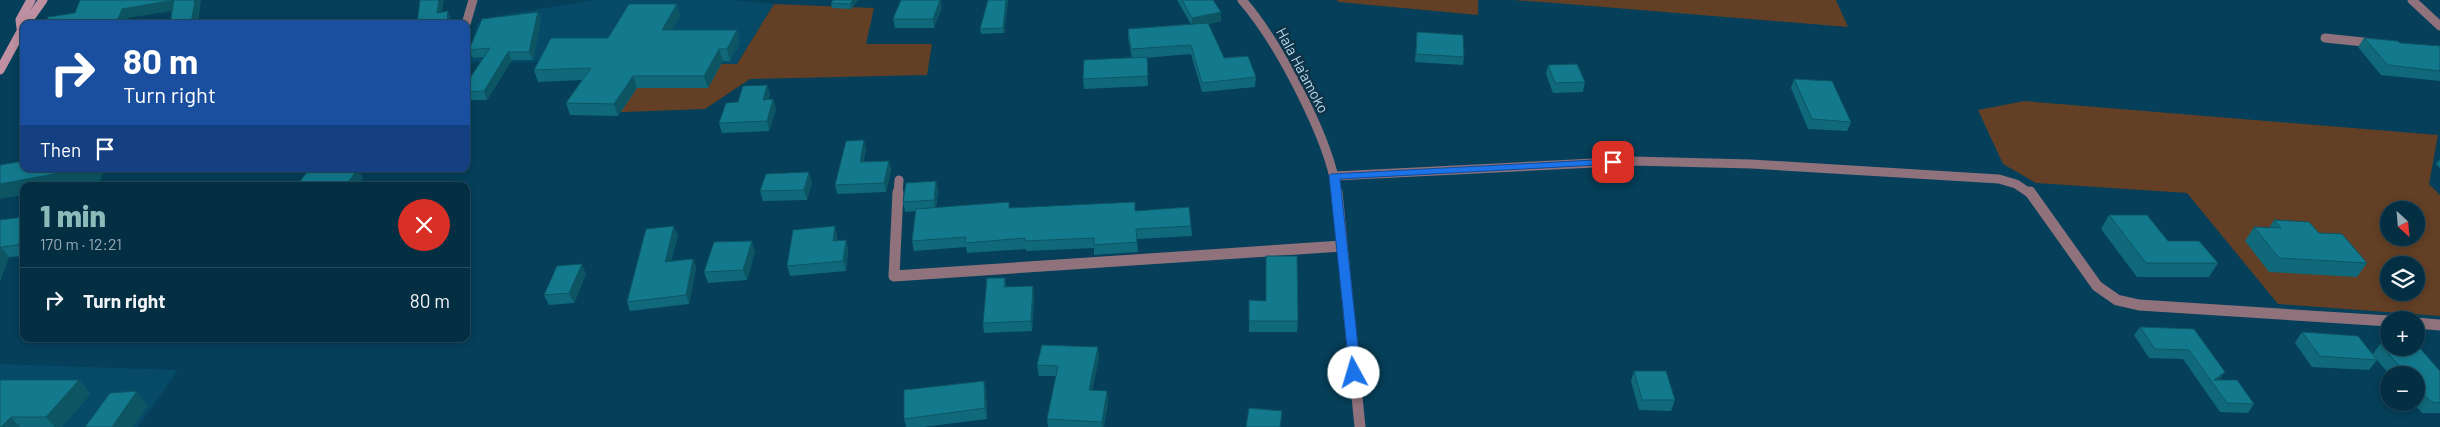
<!DOCTYPE html>
<meta charset="utf-8">
<style>
:root{--surface:#042f43;--page:#0d374a;--text:#f1f3f6;--muted:#97a9b2;--line:#254a5c;--accent:#8bbbb9}
body{margin:0;font-family:Barlow,sans-serif;background:var(--page);color:var(--text);height:100vh;display:flex;flex-direction:column;font-size:19px;white-space:nowrap}
*{box-sizing:border-box;margin:0}
p{font-size:16px;color:var(--muted)}
.icon{flex:none;width:28px;height:28px;fill:none;stroke:currentColor;stroke-width:2;stroke-linecap:round;stroke-linejoin:round}
.map{position:relative;flex:1;overflow:hidden}
.panel{position:absolute;left:20px;top:182px;width:450px;height:160px;display:flex;flex-direction:column;background:var(--surface);border-radius:10px;box-shadow:0 2px 8px #0003,0 0 0 1px var(--line)}
.panel>*{flex:none}
.top-card{position:absolute;left:20px;top:20px;width:450px;height:152px;border-radius:10px;box-shadow:0 2px 8px #0003,0 0 0 1px var(--line);background:#1a4fa0;color:#fff;overflow:hidden}
.needle{width:32px;rotate:154deg}
.fabs{position:absolute;left:2380px;top:201px;display:grid;gap:10px}
.fabs a{display:grid;place-items:center;width:45px;height:45px;border-radius:50%;background:var(--surface);box-shadow:0 2px 8px #0003,0 0 0 1px var(--line);font-size:25px}
.pin{position:absolute;display:grid;place-items:center;width:42px;height:42px;color:#fff;margin:-21px;border-radius:10px;box-shadow:0 2px 8px #0006}
.me{position:absolute;width:55px;margin:-28px;rotate:354deg;stroke-linejoin:round;filter:drop-shadow(0 0 4px #0008)}
.turn{display:flex;align-items:center;gap:18px;height:105px;padding:0 20px;font-size:22px}
.turn .icon{width:65px;height:65px;stroke-width:2.5}
.turn b{display:block;font-size:35px;line-height:42px}
.then{display:flex;align-items:center;height:48px;padding:0 20px;background:#0003;gap:10px;font-size:19px}
.round{display:grid;place-items:center;flex:none;width:52px;height:52px;border-radius:26px;background:var(--page)}
.overview{display:flex;align-items:center;justify-content:space-between;height:85px;padding:0 20px}
h1{font-size:30px;font-weight:800;line-height:38px;color:var(--accent)}
ul{padding:0;list-style:none}
li{display:flex;align-items:center;gap:15px;height:65px;padding:0 20px;border-top:1px solid var(--line)}
li div{flex:1}
li b{display:block;font-size:19px}
li em{font-style:normal}
.map>svg:first-child{display:block}
</style>
<div class="map">
<svg width="2440" height="427" viewBox="0 0 2440 427">
<rect width="100%" height="100%" fill="#053f59"/>
<g fill="#064a68">
<path d="M593 0H731L774 4 737 64 466 62 477 24 490 17Z"/>
<path d="M0 364 178 370 138 427H0Z"/>
</g>
<g fill="#623f25" fill-rule="evenodd">
<path d="M1337 0H1478V15L1338 2Z"/>
<path d="M1513 0H1836L1848 27 1555 3Z"/>
<path d="M774 4 874 8 866 44H932L927 75 750 79 705 109 569 114 592 63 737 64Z"/>
<path d="M2024 101 2438 135 2429 184 2440 195V316L2278 304 2187 193 2036 183 2003 164 1978 110ZM2389 210H2416V238H2389ZM2389 265H2416V292H2389Z"/>
</g>
<g fill="none" stroke-linecap="round" stroke-linejoin="round">
<g stroke="#8f727c" stroke-width="9">
<path d="M1242 0C1277 40 1331 141 1337 194"/>
<path d="M2412 0 2440 26"/>
<path d="M466 24 473 0"/>
<path d="M2325 38 2373 43"/>
<path d="M1335 176 1633 161 1751 164 1999 179 2016 184 2031 194"/>
<path d="M898 194 899 180"/>
</g>
<g stroke="#8f727c" stroke-width="11">
<path d="M898 192 894 276 1342 246"/>
<path d="M1337 192 1360 427"/>
<path d="M2030 192 2097 286 2117 300 2139 305 2389 321"/>
<path d="M2416 323 2440 325"/>
</g>
<g stroke="#bf90a1" stroke-width="9">
<path d="M26 24 43 0"/>
<path d="M21 28 20 20 31 0"/>
<path d="M0 70 24 26"/>
</g>
</g>
<g fill="#10697a">
<path d="M858 0 851 9 832 8 831 3Z"/>
<path d="M988 0H1008L1004 33 981 34 980 29Z"/>
<path d="M1177 0H1213L1221 21 1208 24 1224 58 1256 77 1255 87 1202 92 1191 54 1144 58 1147 57 1148 86 1084 89 1083 79 1132 58 1128 38V29L1191 24Z"/>
<path d="M942 7 934 28H895L893 19Z"/>
<path d="M538 12 541 19 533 60H512L487 100H466V84L484 57 473 58 469 50Z"/>
<path d="M680 15 672 30 740 42 730 61H723L708 88H637L618 116 570 115 566 103 582 80 538 82 534 70 608 38Z"/>
<path d="M1417 32 1464 57 1463 65 1415 62Z"/>
<path d="M2364 38 2400 43 2440 46V81L2381 75 2358 47Z"/>
<path d="M1548 65 1585 82 1583 92 1553 93 1546 74Z"/>
<path d="M1794 79 1851 122 1847 131 1808 129 1791 88Z"/>
<path d="M767 85 770 95 768 100 773 99 776 109 769 131 722 133 719 123 738 102Z"/>
<path d="M866 149 863 162 889 161 891 170 886 192 837 194 835 185Z"/>
<path d="M2440 159V168L2436 164Z"/>
<path d="M936 181 938 191 936 207 1135 211 1191 226 1192 236 1137 239 1138 252 1094 255V248L1026 251V249L967 253 966 247 914 251 912 241 916 211 905 212 903 202Z"/>
<path d="M812 182 807 200 763 201 760 191Z"/>
<path d="M2109 215 2168 241 2218 263 2209 277H2137L2101 229Z"/>
<path d="M24 217V256L9 257 0 281V220Z"/>
<path d="M2274 220 2319 233 2367 263 2357 277 2269 272 2245 241 2254 227 2269 228Z"/>
<path d="M678 235 671 261 693 259 696 268 689 304 630 311 627 302Z"/>
<path d="M837 236V241L846 240 848 250 846 271 790 276 787 266Z"/>
<path d="M755 251 747 280 708 283 704 272Z"/>
<path d="M586 274 574 303 549 305 544 295Z"/>
<path d="M1005 278 1006 287 1034 296 1032 331 984 333 983 323Z"/>
<path d="M1249 300 1298 321 1297 332H1249Z"/>
<path d="M2140 327 2194 329 2220 380 2254 404 2248 413 2220 412 2183 359 2149 358 2134 335Z"/>
<path d="M2302 332 2373 354 2380 344 2440 371V413H2422L2413 402H2416V375H2390L2377 360 2369 370 2312 367 2295 343Z"/>
<path d="M1099 357 1092 391H1107L1108 402 1104 427H1048L1047 419 1056 376H1039L1037 365Z"/>
<path d="M1634 371 1675 400 1671 411 1639 410 1631 381Z"/>
<path d="M0 380H79L90 394 62 427H0Z"/>
<path d="M984 381 986 391 987 419 923 427H906L904 419Z"/>
</g>
<g fill="#0d5563">
<path d="M174 0 179 10 128 18 126 24H102L103 22 122 9Z"/>
<path d="M195 0H201L198 24H191Z"/>
<path d="M439 0H444L440 21 437 13Z"/>
<path d="M853 0H858L851 9 850 4Z"/>
<path d="M940 0H941L942 7 934 28 933 19Z"/>
<path d="M1006 0H1008L1004 33 1003 28Z"/>
<path d="M677 4 680 15 666 42 662 30Z"/>
<path d="M448 11 451 19V24H447Z"/>
<path d="M538 12 541 19 533 60 529 52Z"/>
<path d="M1221 12V21L1192 27V18Z"/>
<path d="M737 30 740 42 730 61 727 49Z"/>
<path d="M719 49 723 61 708 88 704 76Z"/>
<path d="M508 52 512 60 487 100 484 91Z"/>
<path d="M633 76 637 88 618 116 614 104Z"/>
<path d="M767 85 770 95 765 109 763 100Z"/>
<path d="M773 99 776 109 769 131 767 121Z"/>
<path d="M864 140 866 149 862 171 860 162Z"/>
<path d="M889 161 891 170 886 192 884 183Z"/>
<path d="M81 169H105L100 181 70 186H24V195L0 199V184Z"/>
<path d="M358 169 363 178 357 186H345Z"/>
<path d="M809 172 812 182 807 200 804 190Z"/>
<path d="M936 181 938 191 935 210 934 200Z"/>
<path d="M674 226 678 235 668 271 665 262Z"/>
<path d="M835 226 837 236 835 251 833 241Z"/>
<path d="M24 238V254L17 245Z"/>
<path d="M846 240 848 250 846 271 843 261Z"/>
<path d="M752 241 755 251 747 280 743 270Z"/>
<path d="M1 247 9 257 0 281V250Z"/>
<path d="M693 259 696 268 689 304 686 295Z"/>
<path d="M582 264 586 274 574 303 569 293Z"/>
<path d="M1033 286 1034 296 1032 331 1031 321Z"/>
<path d="M1098 347 1099 357 1090 401 1089 390Z"/>
<path d="M2225 372 2219 381 2214 380Z"/>
<path d="M79 380 90 394 62 427H55L46 417Z"/>
<path d="M984 381 986 391 987 419 985 408Z"/>
<path d="M137 391 148 406 133 427H112Z"/>
<path d="M1107 391 1108 402 1104 427H1102V422Z"/>
<path d="M11 417 20 427H1Z"/>
</g>
<g fill="#137a8e" stroke="#0d5563">
<path d="M80 0H195L191 24H170L174 0 122 9 118 19 103 22 102 24H45L48 17 75 13Z"/>
<path d="M420 0H439L437 13 448 11 447 24H417Z"/>
<path d="M833 0H853L850 4 831 3Z"/>
<path d="M901 0H940L933 19H893Z"/>
<path d="M988 0H1006L1003 28 980 29Z"/>
<path d="M1182 0H1213L1221 12 1192 18Z"/>
<path d="M629 4H677L662 30H737L727 49H719L704 76H633L614 104 566 103 591 68 534 70 551 38H608Z"/>
<path d="M538 12 529 52H508L484 91 466 92V84L490 48 469 50 482 19Z"/>
<path d="M1208 23 1224 58 1248 56 1256 77 1202 83 1191 45 1131 49 1128 29Z"/>
<path d="M1417 32 1463 35 1464 57 1416 54Z"/>
<path d="M2364 38 2398 41 2400 43 2440 46V71L2388 65Z"/>
<path d="M1147 57 1148 76 1083 79 1084 60Z"/>
<path d="M1577 64 1585 82 1555 83 1548 65Z"/>
<path d="M1794 79 1832 81 1851 122 1812 119Z"/>
<path d="M767 85 763 100 773 99 767 121 719 123 726 103 738 102 743 86Z"/>
<path d="M864 140 860 162 889 161 884 183 835 185 846 141Z"/>
<path d="M24 161V169H81L0 184V165Z"/>
<path d="M358 169 345 186H296L309 170Z"/>
<path d="M809 172 804 190 760 191 766 174Z"/>
<path d="M936 181 934 200 903 202 906 183Z"/>
<path d="M1009 202V208L1135 202V211L1189 207 1191 226 1136 229 1137 242 1094 245V238L1025 241V238L965 243 966 237 912 241 916 209Z"/>
<path d="M2109 215H2147L2168 241H2199L2218 263H2146Z"/>
<path d="M24 217V238L17 245 1 247 0 250V220Z"/>
<path d="M2274 220 2309 222 2319 233 2342 234 2367 263 2279 258 2254 227 2281 228Z"/>
<path d="M674 226 665 262 693 259 686 295 627 302 646 229Z"/>
<path d="M835 226 833 241 846 240 843 261 787 266 793 230Z"/>
<path d="M752 241 743 270 704 272 714 242Z"/>
<path d="M1266 256H1297L1298 321H1249V300L1266 301Z"/>
<path d="M582 264 569 293 544 295 557 266Z"/>
<path d="M987 278H1005L1004 287 1033 286 1031 321 983 323Z"/>
<path d="M2140 327 2194 329 2225 372 2214 380H2237L2254 404 2227 403 2189 350 2155 349Z"/>
<path d="M2302 332 2358 336 2377 360 2320 356Z"/>
<path d="M2380 344 2389 345V348H2416V345H2417L2440 371V403L2431 402 2416 386V375H2407Z"/>
<path d="M1042 345 1098 347 1089 390 1107 391 1102 422 1047 419 1058 366 1037 365Z"/>
<path d="M1634 371H1666L1675 400H1642Z"/>
<path d="M0 380H79L46 417H11L1 427H0Z"/>
<path d="M984 381 985 408 904 419V390Z"/>
<path d="M137 391 112 427H85L110 393Z"/>
<path d="M1249 408 1282 411 1280 427H1246Z"/>
</g>
<path fill="#1a73e8" stroke="#114b97" d="M1613 159 1618 162 1616 164 1340 179 1361 373 1354 377 1350 376 1329 176 1331 174Z"/>
<g text-anchor="middle" dominant-baseline="central" stroke-width="5" stroke-linejoin="round" paint-order="stroke">
<g font-size="15" fill="#b8d8ec" stroke="#0f3347">
<text transform="translate(1303 70) rotate(62)">Hala Ha'amoko</text>
</g>
</g>
</svg>
<div class="fabs">
<a><svg class="needle" viewBox="-14 -14 28 28"><path d="M0-13l5 13h-10z" fill="#e53935"/><path d="M0 13l5-13h-10z" fill="#97a9b2"/></svg></a>
<a><svg class="icon" aria-label="layers" viewBox="0 0 24 24"><path d="M12 4l9 5-9 5-9-5zM3 14l9 5 9-5"/></svg></a>
<a>+</a>
<a>−</a>
</div>
<div class="pin" style="left:1613px;top:162px;background:#d93025"><svg class="icon" aria-label="arrive" viewBox="0 0 24 24"><path d="M6 21V4h12l-3 4 3 4H6"/></svg></div>
<svg class="me" style="left:1354px;top:373px" viewBox="-20 -20 40 40"><circle r="19" fill="#fff"/><path d="M0-13L10 11 0 6-10 11z" fill="#1a73e8"/></svg>
<div class="top-card">
<div class="turn"><svg class="icon" aria-label="right" viewBox="0 0 24 24"><path d="M7 20v-9h11M14 6l5 5-5 5"/></svg><div><b>80 m</b>Turn right</div></div>
<div class="then">Then<svg class="icon" aria-label="arrive" viewBox="0 0 24 24"><path d="M6 21V4h12l-3 4 3 4H6"/></svg></div>
</div>
<section class="panel">
<div class="overview"><div><h1>1 min</h1><p>170 m · 12:21</p></div><a class="round" style="background:#d93025;color:#fff"><svg class="icon" aria-label="close" viewBox="0 0 24 24"><path d="M6 6l12 12M18 6L6 18"/></svg></a></div>
<ul>
<li><svg class="icon" aria-label="right" viewBox="0 0 24 24"><path d="M7 20v-9h11M14 6l5 5-5 5"/></svg><div><b>Turn right</b></div><em>80 m</em></li>
</ul>
</section>
</div>
